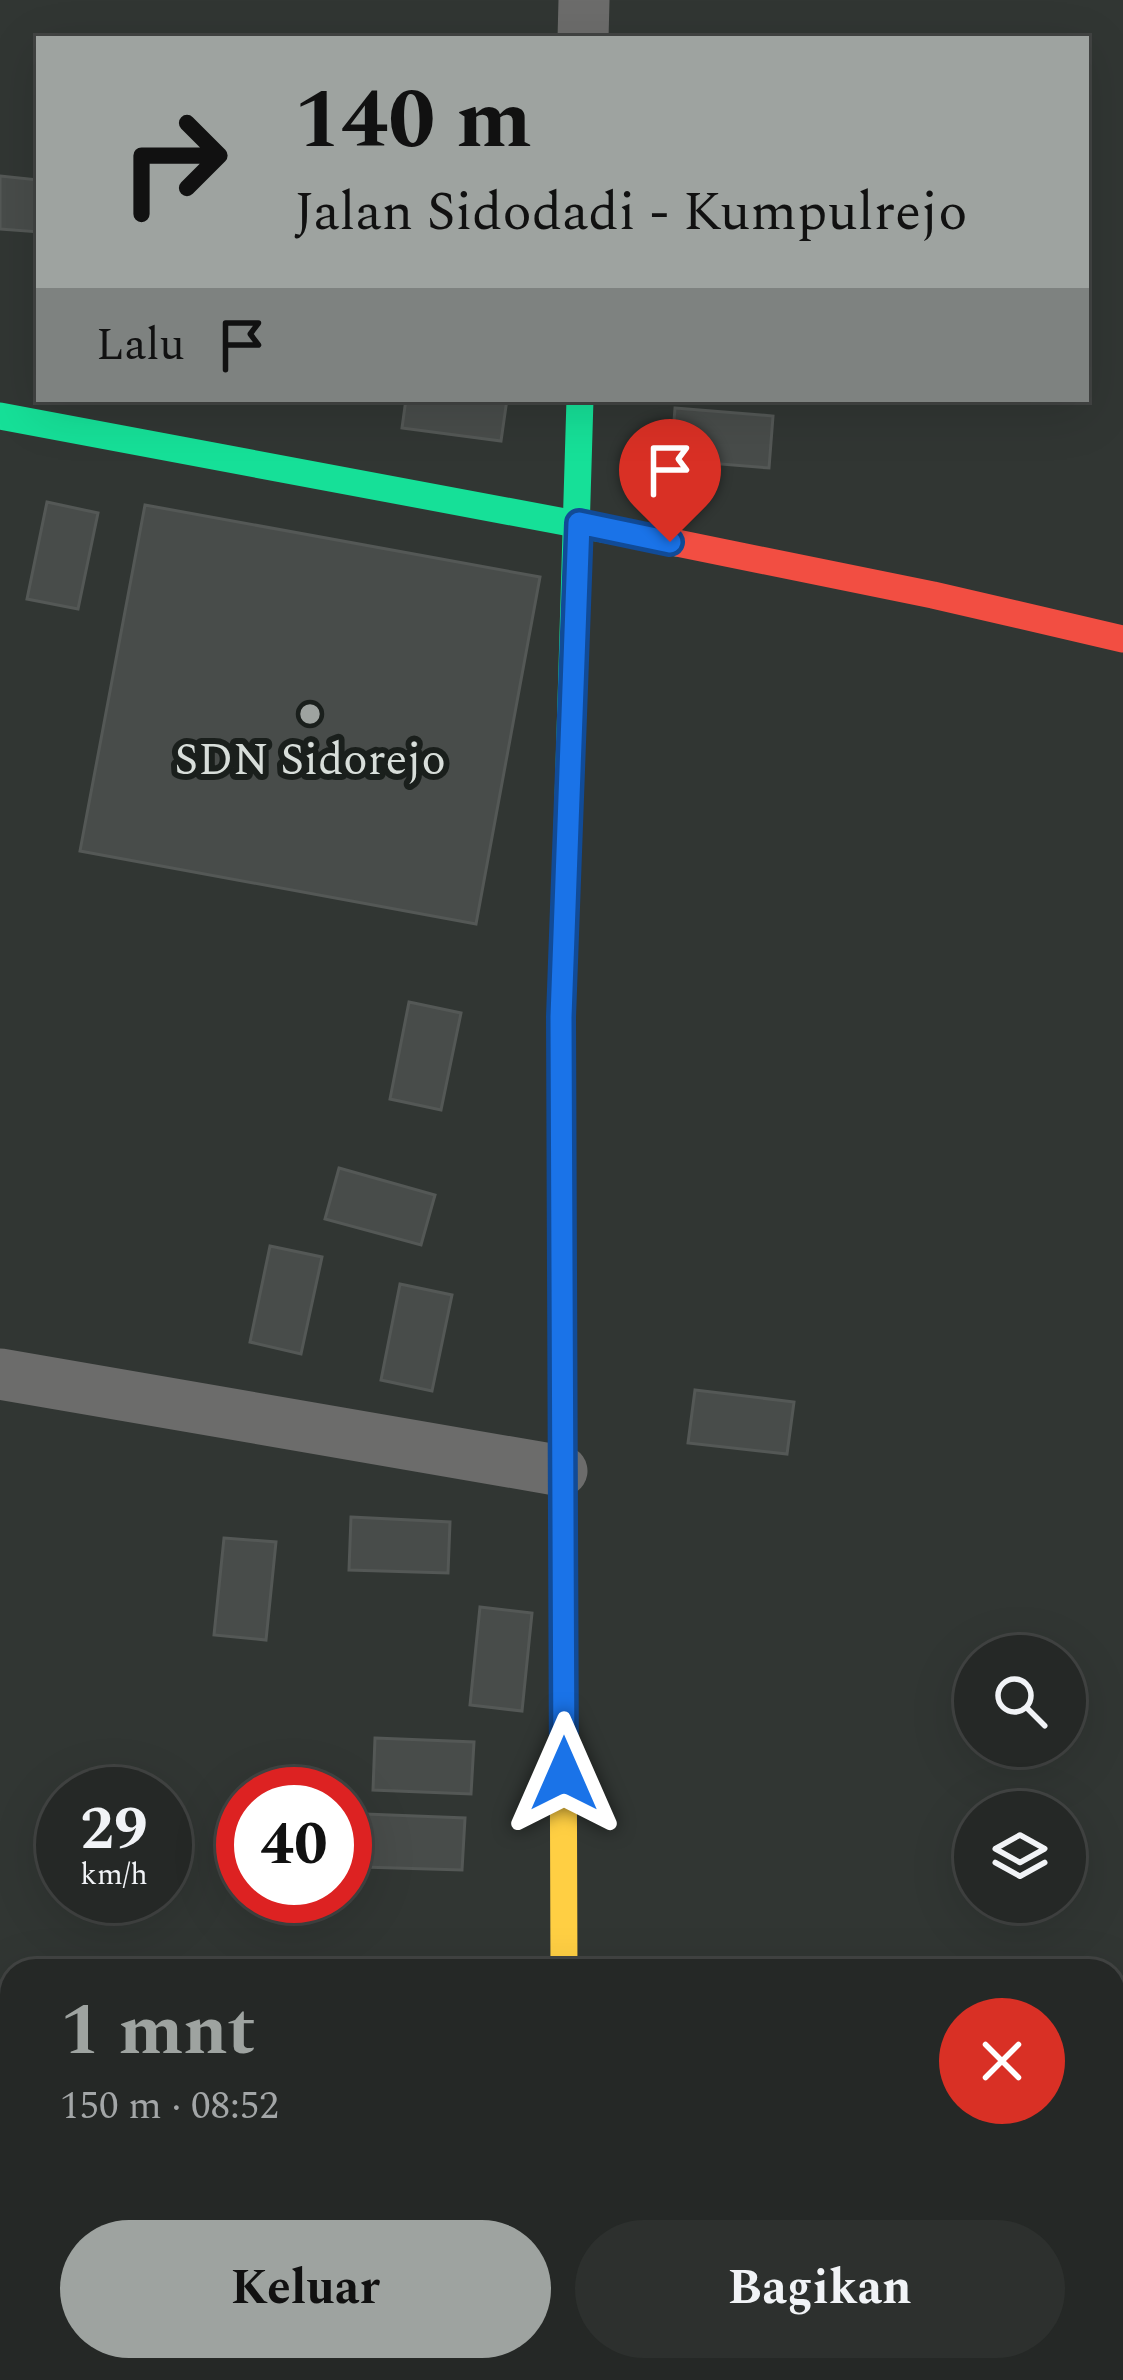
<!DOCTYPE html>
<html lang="id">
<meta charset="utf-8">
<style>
:root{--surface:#252826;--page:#2d302e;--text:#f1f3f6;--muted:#a3a6a7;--line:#424443;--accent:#9ea3a0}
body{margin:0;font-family:Spectral,serif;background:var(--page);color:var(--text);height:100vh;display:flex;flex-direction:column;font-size:45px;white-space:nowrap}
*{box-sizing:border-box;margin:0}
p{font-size:39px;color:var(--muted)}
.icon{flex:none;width:66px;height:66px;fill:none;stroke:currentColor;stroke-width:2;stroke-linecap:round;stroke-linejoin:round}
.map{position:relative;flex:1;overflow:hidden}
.panel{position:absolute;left:0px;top:1959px;width:1125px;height:423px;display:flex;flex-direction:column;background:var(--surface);border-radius:36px 36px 0 0;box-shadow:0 12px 48px #0002,0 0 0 3px var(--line)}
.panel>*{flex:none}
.banner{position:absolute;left:36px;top:36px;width:1053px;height:366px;border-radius:0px;box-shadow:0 12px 48px #0002,0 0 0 3px var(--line);background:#9ea3a0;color:#111;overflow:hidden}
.fabs{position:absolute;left:954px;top:1635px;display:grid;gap:24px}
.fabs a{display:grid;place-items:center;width:132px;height:132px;border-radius:50%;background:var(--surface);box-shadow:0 12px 48px #0002,0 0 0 3px var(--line);font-size:60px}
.speed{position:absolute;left:36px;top:1767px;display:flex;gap:24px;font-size:60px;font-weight:700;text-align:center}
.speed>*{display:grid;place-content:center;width:156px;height:156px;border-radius:50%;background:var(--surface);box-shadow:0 12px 48px #0002,0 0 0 3px var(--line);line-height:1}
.speed small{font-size:30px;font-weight:400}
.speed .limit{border:18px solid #d22;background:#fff;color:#111}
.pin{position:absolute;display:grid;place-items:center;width:102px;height:102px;color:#fff;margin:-123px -51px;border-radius:50% 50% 50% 0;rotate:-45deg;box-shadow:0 0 12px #0007}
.pin .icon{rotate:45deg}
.me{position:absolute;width:132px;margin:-66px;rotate:0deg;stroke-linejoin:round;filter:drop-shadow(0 0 9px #0008)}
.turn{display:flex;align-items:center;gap:42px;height:252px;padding:0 60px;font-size:54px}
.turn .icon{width:156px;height:156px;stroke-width:2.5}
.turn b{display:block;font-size:84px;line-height:102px}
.then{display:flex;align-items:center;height:114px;padding:0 60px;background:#0003;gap:24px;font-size:45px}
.round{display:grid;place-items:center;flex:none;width:126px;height:126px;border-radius:63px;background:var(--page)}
.headline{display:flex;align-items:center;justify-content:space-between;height:204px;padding:0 60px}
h1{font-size:72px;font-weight:700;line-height:90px;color:var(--accent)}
.button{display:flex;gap:24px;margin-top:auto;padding:24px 60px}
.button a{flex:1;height:138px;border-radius:72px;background:var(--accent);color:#111;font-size:48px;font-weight:700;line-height:138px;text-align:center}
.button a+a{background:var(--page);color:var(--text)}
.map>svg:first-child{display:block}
</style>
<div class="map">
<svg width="1123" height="2380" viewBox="0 0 1123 2380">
<rect width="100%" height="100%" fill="#313633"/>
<g fill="#484c4a" stroke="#545856" stroke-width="3">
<path d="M0 176 39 180V232L0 229Z"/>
<path d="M406 399H507L501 441 402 428Z"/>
<path d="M675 408 773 416 769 468 671 460Z"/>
<path d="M47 502 98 513 78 609 27 599Z"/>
<path d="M145 505 540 577 476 924 80 851Z"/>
<path d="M409 1002 461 1013 441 1110 390 1099Z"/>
<path d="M339 1168 435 1195 421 1245 325 1219Z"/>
<path d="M270 1246 322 1257 301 1354 250 1342Z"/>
<path d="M400 1284 452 1295 432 1391 381 1380Z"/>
<path d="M695 1390 794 1402 787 1454 688 1443Z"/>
<path d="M351 1517 450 1522 448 1573 349 1570Z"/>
<path d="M224 1538 276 1542 266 1640 214 1635Z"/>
<path d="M480 1607 532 1613 522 1711 470 1705Z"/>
<path d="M375 1738 474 1742 471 1794 373 1790Z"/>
<path d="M365 1814 465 1818 462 1870 363 1867Z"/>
<path d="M319 1963 418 1970V1971H319Z"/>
<path d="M223 2370H322V2379Z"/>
</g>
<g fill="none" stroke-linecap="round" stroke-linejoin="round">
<g stroke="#6c6c6b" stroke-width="51">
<path d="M583 39 584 0"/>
<path d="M0 1374 562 1471"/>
<path d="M0 2355 12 2357"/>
<path d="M100 2370 166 2380"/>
<path d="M566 2370V2380"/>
</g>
<g stroke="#16e098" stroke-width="27">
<path d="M0 416 677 543"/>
<path d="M566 867 580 399"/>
</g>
<path stroke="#ffcf43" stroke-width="27" d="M562 1391 564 1971"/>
<g stroke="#f24e42" stroke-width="27">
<path d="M677 543 933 595 1123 639"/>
<path d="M562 1391 561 1017 566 867"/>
</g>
</g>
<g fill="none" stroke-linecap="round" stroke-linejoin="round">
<defs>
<path id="route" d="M564 1774 561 1017 579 523 670 542"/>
</defs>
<use href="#route" stroke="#114b97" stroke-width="30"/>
<use href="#route" stroke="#1a73e8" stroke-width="21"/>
</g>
<circle fill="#9ea3a0" stroke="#1a1f1c" stroke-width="4.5" cx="310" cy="714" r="12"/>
<g text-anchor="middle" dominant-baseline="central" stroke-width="12" stroke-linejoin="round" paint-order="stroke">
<g font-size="45" fill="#d8deda" stroke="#1a1f1c">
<text x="310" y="760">SDN Sidorejo</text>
</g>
</g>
</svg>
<div class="fabs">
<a><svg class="icon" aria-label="search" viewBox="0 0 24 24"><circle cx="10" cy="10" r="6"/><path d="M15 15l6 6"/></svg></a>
<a><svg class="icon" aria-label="layers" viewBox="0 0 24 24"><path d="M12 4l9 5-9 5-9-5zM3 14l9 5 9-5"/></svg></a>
</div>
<div class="speed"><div>29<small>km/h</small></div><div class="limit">40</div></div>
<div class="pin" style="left:670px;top:542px;background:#d93025"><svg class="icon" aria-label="arrive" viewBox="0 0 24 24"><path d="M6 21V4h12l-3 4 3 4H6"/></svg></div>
<svg class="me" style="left:564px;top:1774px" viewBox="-20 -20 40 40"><path d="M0-17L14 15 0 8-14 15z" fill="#1a73e8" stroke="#fff" stroke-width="4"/></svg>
<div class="banner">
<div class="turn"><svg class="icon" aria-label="right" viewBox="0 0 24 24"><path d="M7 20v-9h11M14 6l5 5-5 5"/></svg><div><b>140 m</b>Jalan Sidodadi - Kumpulrejo</div></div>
<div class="then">Lalu<svg class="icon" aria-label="arrive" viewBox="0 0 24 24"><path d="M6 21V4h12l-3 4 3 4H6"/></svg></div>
</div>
<section class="panel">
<div class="headline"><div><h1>1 mnt</h1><p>150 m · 08:52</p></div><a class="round" style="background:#d93025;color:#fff"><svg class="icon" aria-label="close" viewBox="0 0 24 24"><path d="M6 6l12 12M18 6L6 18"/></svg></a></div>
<div class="button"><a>Keluar</a><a>Bagikan</a></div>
</section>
</div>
